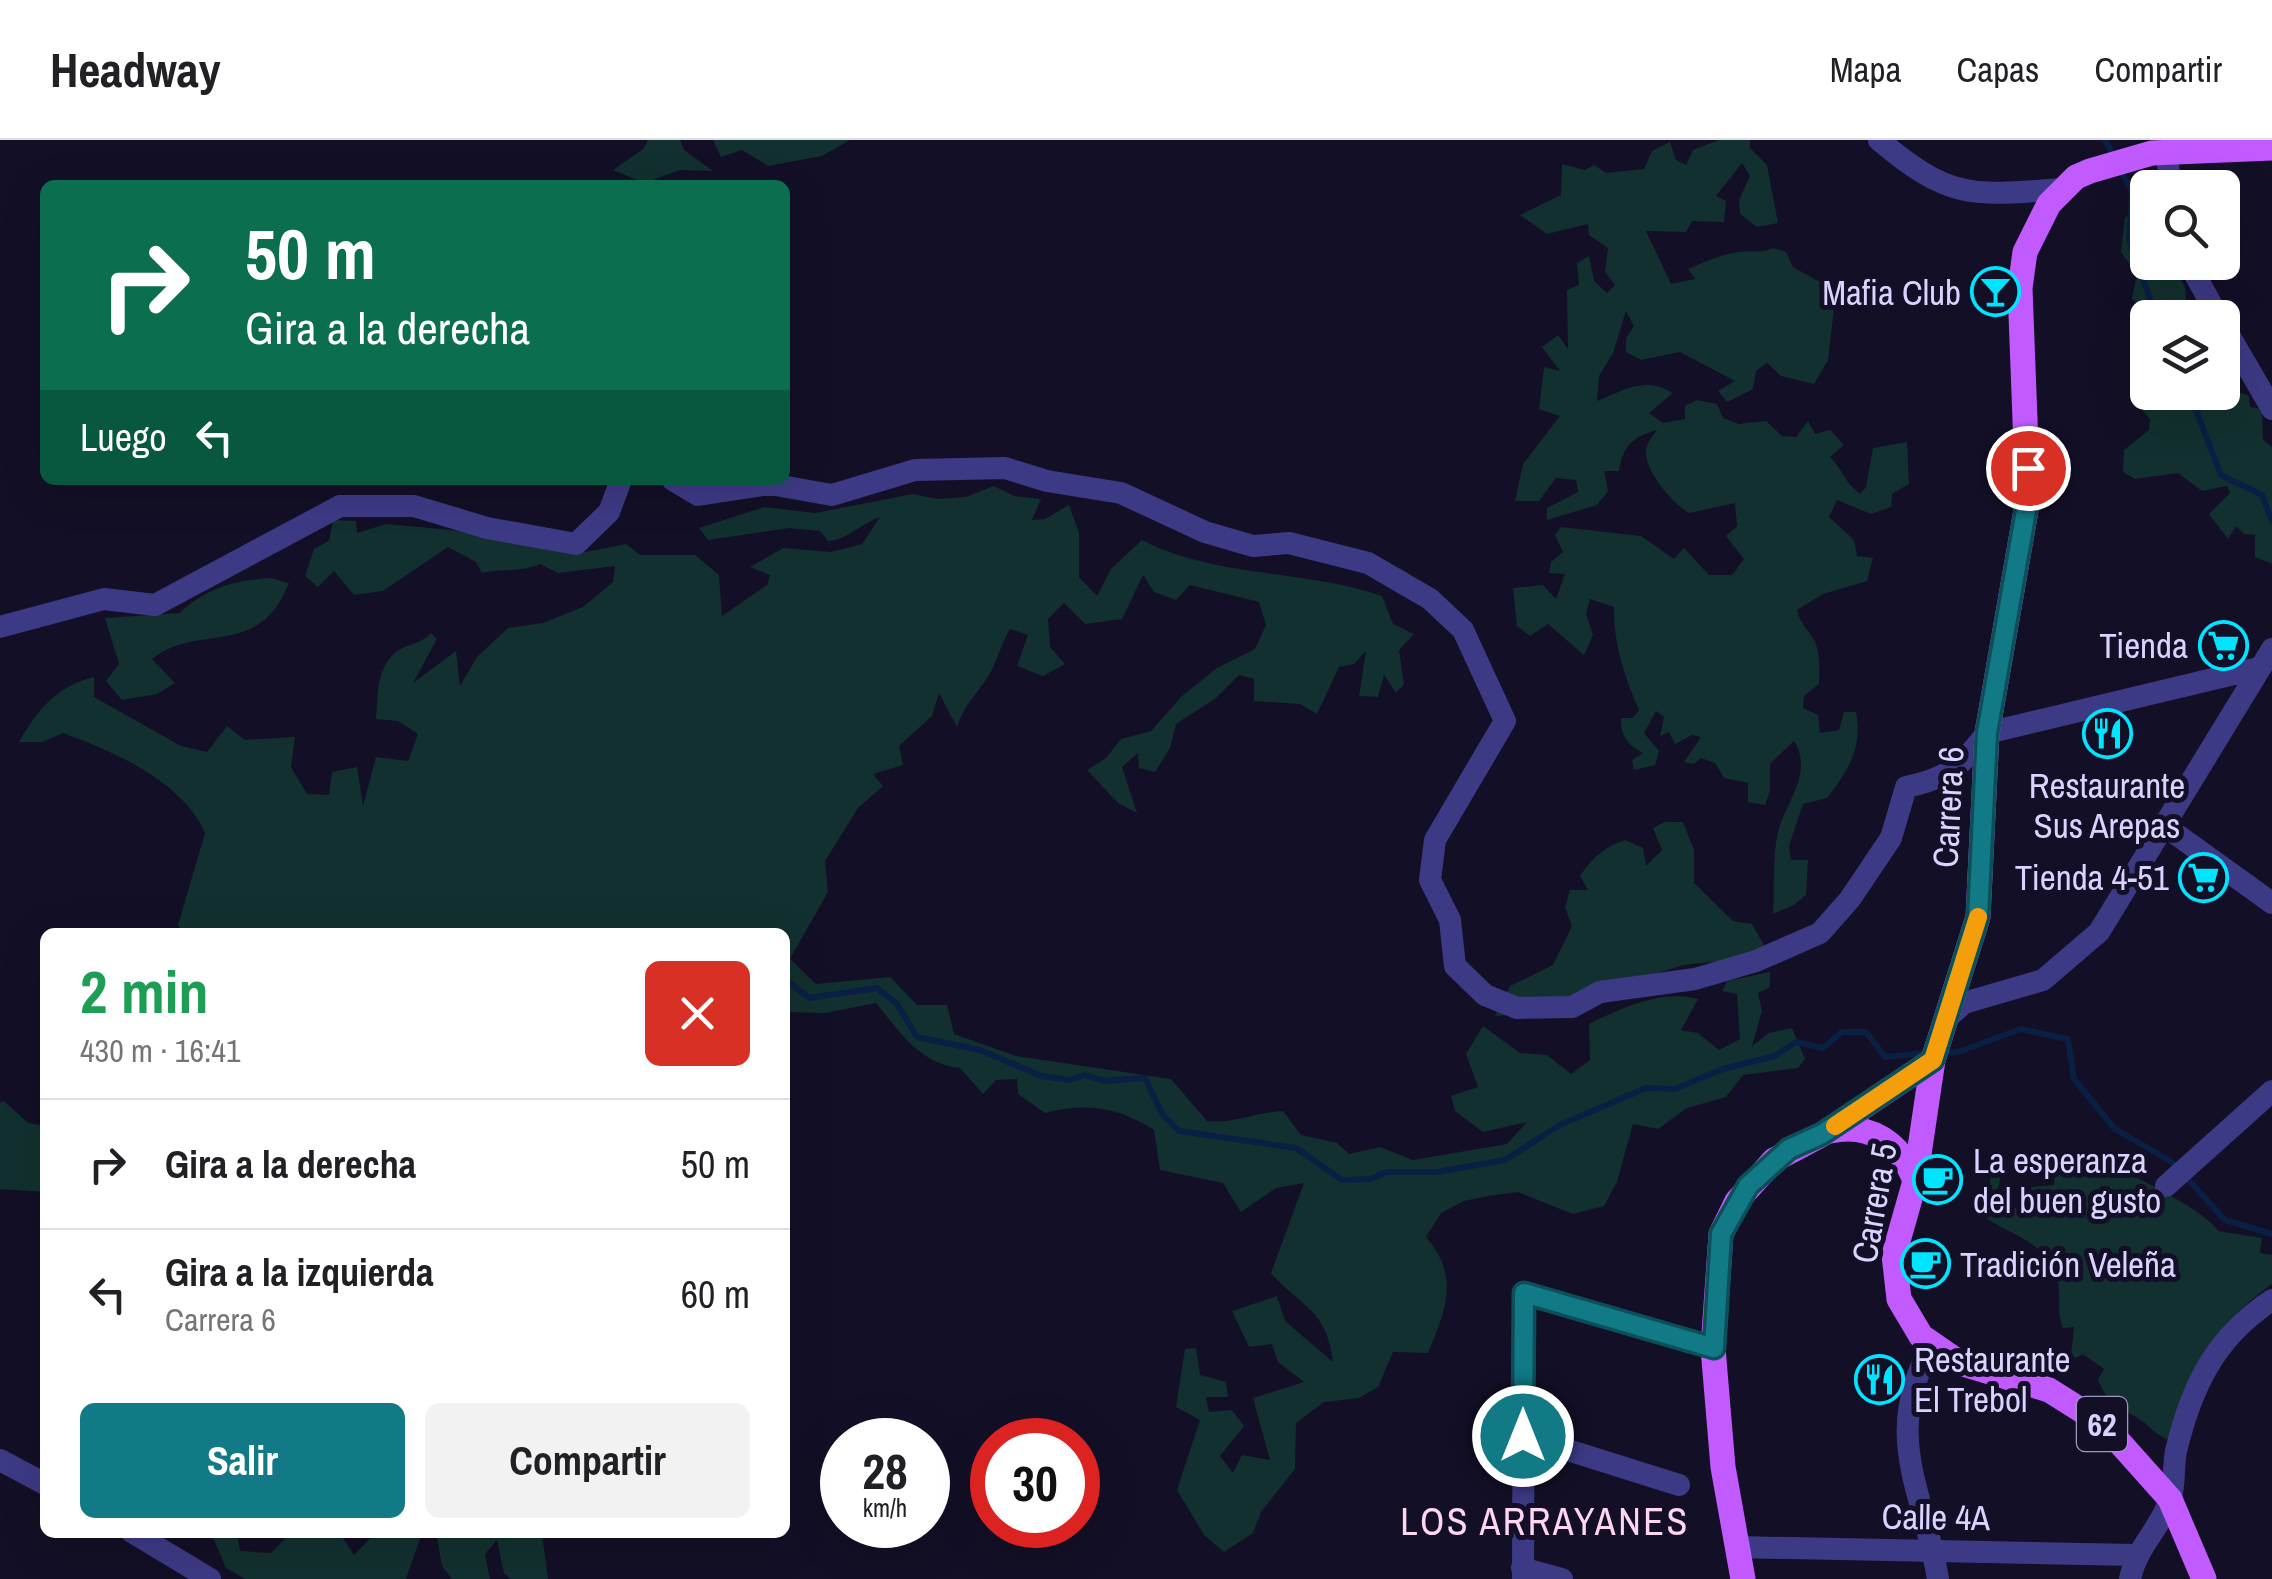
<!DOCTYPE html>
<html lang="es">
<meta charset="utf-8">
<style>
:root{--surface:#fff;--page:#f2f2f2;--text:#202124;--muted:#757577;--line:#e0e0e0;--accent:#127987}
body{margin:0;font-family:"Archivo Narrow",sans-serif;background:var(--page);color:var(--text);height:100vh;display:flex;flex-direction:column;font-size:38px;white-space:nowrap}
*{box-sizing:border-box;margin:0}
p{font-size:32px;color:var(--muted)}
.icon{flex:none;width:55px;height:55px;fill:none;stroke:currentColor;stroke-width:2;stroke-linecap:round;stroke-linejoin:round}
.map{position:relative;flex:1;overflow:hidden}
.details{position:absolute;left:40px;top:788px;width:750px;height:610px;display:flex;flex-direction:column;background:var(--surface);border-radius:15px;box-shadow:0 10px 40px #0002}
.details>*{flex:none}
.guide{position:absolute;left:40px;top:40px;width:750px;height:305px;border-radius:15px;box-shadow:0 10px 40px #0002;background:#0b6e4f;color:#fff;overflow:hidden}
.tools{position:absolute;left:2130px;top:30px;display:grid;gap:20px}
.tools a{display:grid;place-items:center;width:110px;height:110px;border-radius:15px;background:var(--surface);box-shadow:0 10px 40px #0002;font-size:50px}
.speed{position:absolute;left:820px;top:1278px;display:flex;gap:20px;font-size:50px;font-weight:700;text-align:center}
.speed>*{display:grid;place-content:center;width:130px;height:130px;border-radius:50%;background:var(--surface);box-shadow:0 10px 40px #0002;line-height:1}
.speed small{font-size:25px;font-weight:400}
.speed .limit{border:15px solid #d22;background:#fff;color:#111}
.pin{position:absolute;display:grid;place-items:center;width:85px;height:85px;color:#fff;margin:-42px;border:5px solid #fff;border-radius:50%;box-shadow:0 2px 10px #0007}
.me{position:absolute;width:110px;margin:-55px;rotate:0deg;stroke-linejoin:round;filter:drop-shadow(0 0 8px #0008)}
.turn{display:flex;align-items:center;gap:35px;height:210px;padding:0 40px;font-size:45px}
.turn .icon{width:130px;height:130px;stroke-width:2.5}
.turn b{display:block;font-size:70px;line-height:85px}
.then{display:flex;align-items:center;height:95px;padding:0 40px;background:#0003;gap:20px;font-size:38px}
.round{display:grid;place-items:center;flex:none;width:105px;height:105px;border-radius:15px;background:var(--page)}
.overview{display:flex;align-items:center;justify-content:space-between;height:170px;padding:0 40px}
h1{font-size:60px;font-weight:700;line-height:75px;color:#1e9e55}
.cta{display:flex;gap:20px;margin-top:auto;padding:20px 40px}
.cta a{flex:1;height:115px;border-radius:15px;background:var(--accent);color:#fff;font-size:40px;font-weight:700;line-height:115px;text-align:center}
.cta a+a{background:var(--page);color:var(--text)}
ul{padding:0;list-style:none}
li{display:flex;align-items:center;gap:30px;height:130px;padding:0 40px;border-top:2px solid var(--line)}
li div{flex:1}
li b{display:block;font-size:38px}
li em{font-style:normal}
header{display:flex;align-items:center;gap:60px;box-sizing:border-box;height:140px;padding:0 50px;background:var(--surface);border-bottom:2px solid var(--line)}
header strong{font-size:48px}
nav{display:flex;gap:55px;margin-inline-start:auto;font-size:35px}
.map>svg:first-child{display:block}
</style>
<header>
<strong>Headway</strong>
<nav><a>Mapa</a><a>Capas</a><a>Compartir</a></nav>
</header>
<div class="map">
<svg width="2272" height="1439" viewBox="0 0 2272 1439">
<rect width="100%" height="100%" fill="#130f26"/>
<g fill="#12302f">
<path d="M648 0H680L684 10 713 31 680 30 644 43 613 30 643 9Z"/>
<path d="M713 0H850L822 16 768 26 742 10 721 17Z"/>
<path d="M1719 0H1750V8L1767 25 1778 83 1757 87 1740 74 1739 60 1750 36 1742 23 1716 56 1726 61 1724 82 1692 81 1686 92 1646 91 1671 144 1695 139 1688 129C1704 122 1722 114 1739 112 1753 110 1759 114 1773 108L1786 112 1793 127 1836 151 1828 220 1814 244 1781 236 1767 223 1756 231 1753 249 1727 262 1718 251 1735 241 1680 212 1641 220 1626 212V198L1634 186 1626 171 1613 213 1599 236 1597 261C1625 250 1644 236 1673 253L1649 273 1663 283 1685 279V266L1697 260 1717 264 1723 278 1739 284 1766 281 1782 296 1796 297 1808 281 1815 294 1830 290 1844 305 1830 317C1842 329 1846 344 1860 354L1866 347 1873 308 1907 302 1909 344 1892 354 1891 367 1871 374 1837 360 1829 377 1854 400 1857 416 1873 418 1867 441 1823 454 1797 470C1801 485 1807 488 1814 500 1820 511 1820 531 1819 544L1804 556 1803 568 1818 575 1820 593 1839 590 1844 572H1856C1863 607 1848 631 1827 658L1803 664 1789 706 1791 720H1808L1806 755 1794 765 1773 774C1775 748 1772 717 1778 692 1786 661 1814 633 1794 601L1770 624V651L1765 665 1748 662V643L1724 638 1715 623 1701 618 1694 624 1684 622 1701 597 1692 595 1675 604 1669 592 1660 596 1664 577 1656 571 1644 593 1659 611 1655 625 1634 630 1632 620 1643 613C1627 605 1620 595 1621 578H1633L1639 570C1624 537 1613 501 1614 467L1590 459 1586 474 1593 495 1584 515 1548 484 1530 496 1517 486 1513 448 1543 445 1556 459 1565 434 1549 433 1551 422 1563 412 1555 395 1561 387 1641 396 1674 419 1684 408 1709 435H1732L1744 419 1726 396 1737 386 1735 363 1689 373C1673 364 1643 329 1646 309 1647 302 1654 295 1657 290 1633 297 1623 305 1619 331H1604L1608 351 1597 365 1547 380V368L1578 352 1576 340 1556 338 1539 361H1515L1523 324 1560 276 1539 269 1544 227 1560 231 1542 207 1558 195 1568 209 1567 150 1579 145 1577 123 1589 116 1594 141 1607 153 1615 145 1605 132 1608 108 1589 95 1588 84 1547 94 1520 75 1561 55 1562 24 1585 30 1594 25 1606 33 1644 29 1652 11 1670 2 1676 20 1686 25 1693 10Z"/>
<path d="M2139 65 2147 69 2148 122 2170 123C2186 149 2188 142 2185 177L2148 178V252H2222L2223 218 2236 235 2239 252 2249 256 2250 267 2262 269 2263 300 2272 307V424L2255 417V395L2244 394 2236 386 2228 399 2209 374 2230 353 2227 346 2202 351 2178 333 2135 339 2123 332 2124 310 2149 290 2150 279 2143 271C2149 247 2137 231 2145 208L2136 193 2148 174 2132 159 2137 134 2121 112 2125 78Z"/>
<path d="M994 346 1014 356 1041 359 1032 380 1045 379 1069 365 1079 393V437L1097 456 1111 429 1142 400C1215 438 1304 429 1382 456L1393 484 1414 494 1399 510 1404 544 1396 553 1384 535 1378 557 1359 556 1366 511 1354 524 1339 527 1317 574 1300 564 1254 561V539L1239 535 1216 558 1176 584 1170 608 1155 632 1139 628 1138 613 1122 627 1137 673 1118 663 1087 630 1106 618 1121 599 1151 591 1182 556 1217 528 1255 509 1266 485 1259 462 1190 445 1176 460 1154 452 1143 435 1122 479 1085 484 1064 463 1048 479 1050 507 1065 524 1043 536 1017 526 1028 495 1010 489C1001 504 998 519 990 533 979 553 965 562 957 587L939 553 932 576 899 606 903 625 873 634 883 646 858 668 825 721 828 752 790 819 816 844 890 837 917 865H947L954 894 1016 916 1171 939 1207 981C1232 984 1256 972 1283 971L1301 995 1337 1003 1349 1014 1380 1007 1413 1020 1507 1004 1527 982 1483 992 1455 971 1451 956 1478 947 1466 914 1483 886 1520 913 1547 915 1571 934 1590 920 1589 884C1621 868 1662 849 1698 859L1681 890 1698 893 1719 910 1740 899 1737 854 1722 851 1727 841 1770 832V847L1758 853 1762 871 1752 906 1769 893 1792 888 1805 919 1798 928 1743 935 1726 957 1687 968 1658 989 1633 984 1617 1042 1604 1066 1573 1074 1518 1052 1488 1056 1464 1061 1441 1073 1426 1097C1460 1136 1446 1170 1428 1213L1393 1212 1378 1247 1359 1258 1324 1262 1296 1283 1295 1329 1261 1372 1253 1393 1224 1412 1204 1395 1177 1350 1200 1280 1176 1267 1185 1209 1196 1208 1200 1235 1226 1242 1228 1257H1206L1209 1272 1232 1270 1244 1286 1220 1316 1233 1333 1242 1315 1270 1320 1253 1258 1304 1242 1278 1222 1272 1204 1249 1207 1232 1171 1277 1156 1285 1181 1333 1222C1327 1169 1302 1168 1271 1133L1304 1043 1276 1048 1241 1072 1223 1043 1160 1030 1154 990C1119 967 1085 962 1045 973L1018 954 1017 939 996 940 983 954 960 928C920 924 900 892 876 863L825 873 785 872V792H182L178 785 205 693C182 641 115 612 63 593L42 602H19C37 570 57 546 94 537V557L181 606 207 612 227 586 245 600 295 597 291 627 307 654 329 655 332 632 357 627 363 666 376 617 408 621 418 594 398 581 376 579C378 556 376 528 396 512 408 503 420 505 431 493L437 499 413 543 456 511 460 546 477 517 508 488 543 483 583 467 613 442 615 426 558 433 540 424C519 433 504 428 482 433L476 422 448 407 383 451 354 455 334 431 318 447 305 436 314 409 329 401 333 380 356 381 357 393 386 384 462 391 576 414 626 404 640 415H695L719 435 722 476 767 445 770 435 750 427 783 408 831 412 862 404 880 377C860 384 849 399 828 401L820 391 789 388 708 400 699 388 764 367 815 373 913 354 937 359 966 357Z"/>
<path d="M271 438 289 443C259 520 198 482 152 519L175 543 157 554 122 560 106 541 119 524 105 478 180 473C205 448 236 440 271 438Z"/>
<path d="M1665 682H1683L1694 710V743L1733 781 1752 784 1764 805 1754 817 1684 825 1523 874 1495 876 1510 846 1553 825 1572 786 1565 767 1570 750H1588L1580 736C1592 718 1604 707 1625 700L1643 708 1646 726 1662 710 1653 688Z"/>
<path d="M4 961 28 983 45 986V1052L0 1049V963Z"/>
<path d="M2066 1012C2078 1028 2092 1022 2108 1026 2131 1032 2210 1074 2218 1091L2262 1098 2260 1113 2272 1115V1144C2205 1193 2196 1225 2174 1301 2156 1297 2153 1288 2139 1279 2120 1267 2106 1263 2098 1239L2104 1229 2083 1214 2076 1218 2071 1215 2074 1187 2063 1188C2055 1171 2063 1153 2056 1135 2042 1095 1997 1093 1972 1067L1989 1046 1992 1033H2001L1995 1066 2004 1071 2018 1067 2032 1047 2054 1045 2055 1025Z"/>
<path d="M211 1393H237L240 1411 271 1413 290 1393H340L354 1415 375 1393H422L406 1439H245L226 1428Z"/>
<path d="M436 1393H542L548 1439H511L504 1433 497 1400 485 1414 490 1439H452L442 1426Z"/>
</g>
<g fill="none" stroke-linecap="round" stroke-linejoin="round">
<g stroke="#0a1f44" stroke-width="6">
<path d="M2105 0 2114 16"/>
<path d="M2119 28 2132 51 2129 100 2157 178"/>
<path d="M2189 252 2221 335 2262 355 2272 381"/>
<path d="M785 839 809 858 877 848 897 864 917 897 980 910 1041 936 1070 940 1085 935 1104 941 1145 938 1162 974 1179 991 1296 1008 1342 1040 1371 1039 1386 1032H1437L1505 1020 1560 985 1646 948 1675 949 1723 929 1775 916 1796 902 1823 908 1842 892H1866L1885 917 1925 913"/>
<path d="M1942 913 1958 912 2021 889 2068 899 2074 939 2115 989 2172 1022 2225 1080 2272 1094"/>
</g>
<g stroke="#3d3a85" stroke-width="22">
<path d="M1879 0C1950 60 1972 56 2062 49"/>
<path d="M2167 11 2170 48"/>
<path d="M2188 122 2219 178"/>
<path d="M2222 183 2272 269"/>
<path d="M673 340 698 355 770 344 832 355 915 330 1005 328 1047 341 1121 353 1205 392 1253 406 1289 403 1368 423 1430 459 1463 490 1505 581 1435 700 1430 740 1450 780 1455 826 1485 855 1517 868 1572 867 1600 852 1695 839 1756 821 1820 793 1850 759 1891 698 1906 647C1950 638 1959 627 1987 593L2259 528"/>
<path d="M0 487 104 459 155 465 340 366H414L487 388 576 404 609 372 621 340"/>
<path d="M2162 684 2272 763"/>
<path d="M1946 879 1964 863 2043 840 2099 792 2272 509"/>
<path d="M2166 1046 2272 951"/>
<path d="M1931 1206C1882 1298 1923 1347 1938 1439"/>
<path d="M1523 1296 1679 1345"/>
<path d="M0 1320 45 1344"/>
<path d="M132 1392 210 1439"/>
<path d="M1736 1407 2135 1415"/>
<path d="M1522 1428 1562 1439"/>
<path d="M1523 1439 1524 1153 1713 1208"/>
<path d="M2130 1439C2136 1407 2162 1387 2171 1357 2175 1343 2173 1326 2176 1311 2192 1245 2215 1198 2272 1160"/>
</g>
<g stroke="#c25bff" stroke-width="25">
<path d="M1830 991C1871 982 1901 1004 1915 1041"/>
<path d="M1743 1439 1723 1327 1713 1208 1721 1094 1737 1061 1774 1020 1823 994 1933 920"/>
<path d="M2204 1439 2170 1359 2103 1284 2049 1250 1960 1223 1921 1196 1899 1159 1894 1115 1915 1041 1933 920 1978 777 1987 593 2028 359 2020 148 2025 112 2049 64 2076 37 2090 31 2152 13 2272 8"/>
</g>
</g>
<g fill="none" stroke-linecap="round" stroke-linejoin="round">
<defs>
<path id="route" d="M1523 1296 1524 1153 1714 1208 1721 1094 1748 1046 1789 1009 1822 994 1933 920 1978 777 1987 593 2028 359V328"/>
</defs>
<use href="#route" stroke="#0c4f58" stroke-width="25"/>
<use href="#route" stroke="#127987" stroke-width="18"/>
<path stroke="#f59e0b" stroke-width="18" d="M1835 986 1933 920 1978 777"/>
</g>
<defs>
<symbol id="bar-ring" viewBox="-11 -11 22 22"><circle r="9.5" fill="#130f26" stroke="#00e5ff" stroke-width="1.5"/><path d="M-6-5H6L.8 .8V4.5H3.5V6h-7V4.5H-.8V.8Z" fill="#00e5ff"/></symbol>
<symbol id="supermarket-ring" viewBox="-11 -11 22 22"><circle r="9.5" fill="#130f26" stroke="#00e5ff" stroke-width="1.5"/><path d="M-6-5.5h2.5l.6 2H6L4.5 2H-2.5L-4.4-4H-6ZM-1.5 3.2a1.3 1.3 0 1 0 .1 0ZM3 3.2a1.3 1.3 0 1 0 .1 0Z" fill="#00e5ff"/></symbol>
<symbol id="restaurant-ring" viewBox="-11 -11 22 22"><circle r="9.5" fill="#130f26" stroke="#00e5ff" stroke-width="1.5"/><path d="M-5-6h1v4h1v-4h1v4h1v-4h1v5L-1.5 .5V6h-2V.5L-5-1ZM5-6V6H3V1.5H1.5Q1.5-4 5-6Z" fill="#00e5ff"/></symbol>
<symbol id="cafe-ring" viewBox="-11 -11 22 22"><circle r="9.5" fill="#130f26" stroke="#00e5ff" stroke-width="1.5"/><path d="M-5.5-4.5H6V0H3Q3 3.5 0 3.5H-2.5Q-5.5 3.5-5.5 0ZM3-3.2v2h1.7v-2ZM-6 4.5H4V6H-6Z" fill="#00e5ff"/></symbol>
</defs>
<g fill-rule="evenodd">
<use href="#bar-ring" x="1968" y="124" width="55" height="55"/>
<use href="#supermarket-ring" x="2196" y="478" width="55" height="55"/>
<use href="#restaurant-ring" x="2080" y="566" width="55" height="55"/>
<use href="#supermarket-ring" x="2176" y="710" width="55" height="55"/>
<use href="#cafe-ring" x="1910" y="1012" width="55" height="55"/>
<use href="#cafe-ring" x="1898" y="1096" width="55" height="55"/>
<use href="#restaurant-ring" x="1852" y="1212" width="55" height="55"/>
</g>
<g text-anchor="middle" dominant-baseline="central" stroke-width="10" stroke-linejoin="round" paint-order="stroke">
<rect fill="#130f26" stroke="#9e99be" stroke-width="2.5" x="2077" y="1257" width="50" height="54" rx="8"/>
<g font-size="32" font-weight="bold" fill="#d9d4ff">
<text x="2102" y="1284">62</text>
</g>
<g font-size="35" fill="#d9d4ff" stroke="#130f26" text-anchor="end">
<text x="1961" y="152">Mafia Club</text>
<text x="2188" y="505">Tienda</text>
<text x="2107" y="645" text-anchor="middle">Restaurante<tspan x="2107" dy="40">Sus Arepas</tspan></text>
<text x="2169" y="737">Tienda 4-51</text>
<text x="1973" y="1020" text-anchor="start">La esperanza<tspan x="1973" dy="40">del buen gusto</tspan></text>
<text x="1960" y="1124" text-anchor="start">Tradición Veleña</text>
<text x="1914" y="1219" text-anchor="start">Restaurante<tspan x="1914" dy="40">El Trebol</tspan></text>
</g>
<g font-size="35" fill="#d9d4ff" stroke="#130f26">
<text transform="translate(1948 667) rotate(-87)">Carrera 6</text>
<text transform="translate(1874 1063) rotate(-80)">Carrera 5</text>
<text transform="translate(1936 1377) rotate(1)">Calle 4A</text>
</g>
<g font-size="38" letter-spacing="2.5" fill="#ffd6f0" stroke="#130f26">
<text x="1545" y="1381">LOS ARRAYANES</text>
</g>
</g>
</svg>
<div class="tools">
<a><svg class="icon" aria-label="search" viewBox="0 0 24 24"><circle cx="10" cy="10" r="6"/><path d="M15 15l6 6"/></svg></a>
<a><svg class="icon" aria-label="layers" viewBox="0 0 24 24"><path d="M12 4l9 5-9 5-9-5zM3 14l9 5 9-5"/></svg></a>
</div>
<div class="speed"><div>28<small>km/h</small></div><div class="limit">30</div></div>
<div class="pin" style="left:2028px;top:328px;background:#d93025"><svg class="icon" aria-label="arrive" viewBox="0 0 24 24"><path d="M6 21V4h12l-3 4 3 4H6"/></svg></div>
<svg class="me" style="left:1523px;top:1296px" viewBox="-20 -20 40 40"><circle r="17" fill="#127987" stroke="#fff" stroke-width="3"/><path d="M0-11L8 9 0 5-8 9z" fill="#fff"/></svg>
<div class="guide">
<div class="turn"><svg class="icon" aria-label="right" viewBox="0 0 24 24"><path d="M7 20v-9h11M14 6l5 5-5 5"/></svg><div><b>50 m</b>Gira a la derecha</div></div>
<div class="then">Luego<svg class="icon" aria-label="left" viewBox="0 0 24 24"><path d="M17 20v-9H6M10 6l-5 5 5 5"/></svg></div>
</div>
<section class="details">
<div class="overview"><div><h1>2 min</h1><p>430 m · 16:41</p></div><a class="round" style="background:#d93025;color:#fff"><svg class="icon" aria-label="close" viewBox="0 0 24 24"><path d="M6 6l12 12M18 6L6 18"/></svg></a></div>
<ul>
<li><svg class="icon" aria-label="right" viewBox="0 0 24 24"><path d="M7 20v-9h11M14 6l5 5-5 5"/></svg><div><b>Gira a la derecha</b></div><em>50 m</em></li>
<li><svg class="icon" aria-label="left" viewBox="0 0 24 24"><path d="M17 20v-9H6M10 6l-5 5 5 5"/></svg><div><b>Gira a la izquierda</b><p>Carrera 6</p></div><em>60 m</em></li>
</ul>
<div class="cta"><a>Salir</a><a>Compartir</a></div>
</section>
</div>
